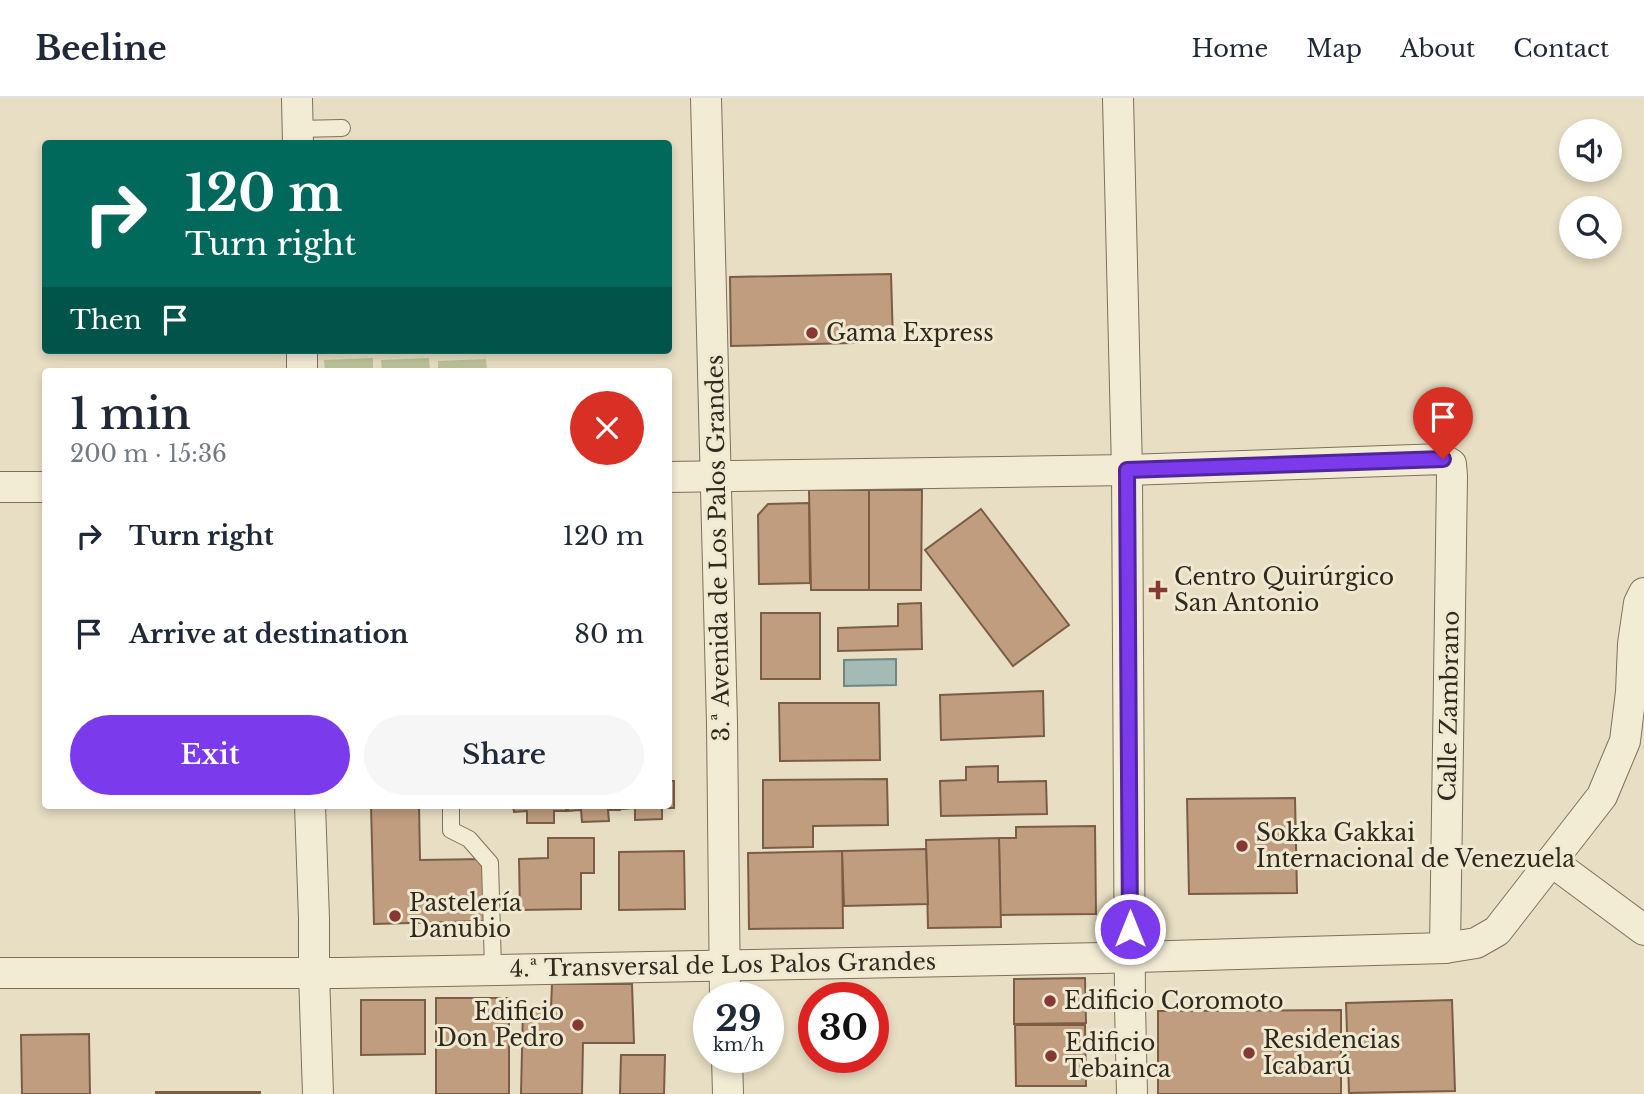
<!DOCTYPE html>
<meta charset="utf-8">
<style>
:root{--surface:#fff;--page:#f6f6f7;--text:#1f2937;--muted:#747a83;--line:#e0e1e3;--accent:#7c3aed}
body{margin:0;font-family:"Libre Baskerville",serif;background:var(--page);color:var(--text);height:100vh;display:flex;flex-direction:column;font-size:26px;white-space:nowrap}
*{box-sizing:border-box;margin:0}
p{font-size:23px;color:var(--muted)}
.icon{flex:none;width:38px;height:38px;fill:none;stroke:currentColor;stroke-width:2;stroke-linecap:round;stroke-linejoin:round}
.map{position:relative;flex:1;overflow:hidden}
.panel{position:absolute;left:42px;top:270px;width:630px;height:441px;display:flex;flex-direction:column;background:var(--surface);border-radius:7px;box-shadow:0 4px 10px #0003}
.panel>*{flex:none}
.top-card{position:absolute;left:42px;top:42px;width:630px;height:214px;border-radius:7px;box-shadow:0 4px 10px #0003;background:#00695c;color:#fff;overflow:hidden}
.controls{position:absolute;left:1559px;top:21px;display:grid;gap:14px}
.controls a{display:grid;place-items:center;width:63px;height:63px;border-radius:50%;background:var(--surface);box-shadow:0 4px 10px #0003;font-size:35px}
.speed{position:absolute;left:693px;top:884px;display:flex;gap:14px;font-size:35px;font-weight:700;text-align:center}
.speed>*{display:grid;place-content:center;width:91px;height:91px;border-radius:50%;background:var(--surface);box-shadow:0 4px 10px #0003;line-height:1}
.speed small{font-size:18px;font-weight:400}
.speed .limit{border:10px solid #d22;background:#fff;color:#111}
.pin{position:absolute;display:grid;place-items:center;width:60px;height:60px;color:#fff;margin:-72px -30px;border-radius:50% 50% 50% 0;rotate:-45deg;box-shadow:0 0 7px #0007}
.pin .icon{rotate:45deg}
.me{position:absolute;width:77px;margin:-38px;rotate:0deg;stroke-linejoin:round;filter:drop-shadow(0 0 5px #0008)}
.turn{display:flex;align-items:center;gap:24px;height:147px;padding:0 28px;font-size:32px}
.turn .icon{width:91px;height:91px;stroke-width:2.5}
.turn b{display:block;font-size:49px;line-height:60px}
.then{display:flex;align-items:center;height:66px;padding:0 28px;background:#0003;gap:14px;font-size:26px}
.round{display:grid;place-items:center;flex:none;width:74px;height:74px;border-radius:37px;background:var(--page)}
.headline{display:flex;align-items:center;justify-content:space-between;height:119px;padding:0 28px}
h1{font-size:42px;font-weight:600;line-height:52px}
.button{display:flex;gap:14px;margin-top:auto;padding:14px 28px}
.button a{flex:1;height:80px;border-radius:42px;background:var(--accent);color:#fff;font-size:28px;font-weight:600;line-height:80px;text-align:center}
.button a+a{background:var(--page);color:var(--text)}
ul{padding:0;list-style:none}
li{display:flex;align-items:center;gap:21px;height:98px;padding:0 28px}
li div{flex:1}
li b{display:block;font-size:26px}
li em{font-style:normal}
header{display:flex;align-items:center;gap:42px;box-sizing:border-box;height:98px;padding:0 35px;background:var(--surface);border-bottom:2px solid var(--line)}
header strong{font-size:33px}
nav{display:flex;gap:38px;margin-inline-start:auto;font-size:24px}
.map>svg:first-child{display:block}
</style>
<header>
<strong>Beeline</strong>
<nav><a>Home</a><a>Map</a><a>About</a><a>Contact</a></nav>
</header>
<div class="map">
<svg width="1644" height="996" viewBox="0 0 1644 996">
<rect width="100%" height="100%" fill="#e7dec3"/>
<g fill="#bcc398">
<path d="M373 260V273H325L324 262Z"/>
<path d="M429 260 430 273H382L381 262Z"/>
<path d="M486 261 487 273H438V263Z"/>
</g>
<path fill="#a4bbb5" stroke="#6d8782" stroke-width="2" d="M896 561V587L844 588V562Z"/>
<g fill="#c09d7e" stroke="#7b5d45" stroke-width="2">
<path d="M891 176 893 244 731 248 730 179Z"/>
<path d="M809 392H869V492H811Z"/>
<path d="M869 392H922L921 492H869Z"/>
<path d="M809 405 810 485 759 486 758 417 768 406Z"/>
<path d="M981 411 1069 527 1013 568 925 452Z"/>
<path d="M921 505 922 551 838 553V530L898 528V506Z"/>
<rect x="761" y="515" width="59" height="66"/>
<path d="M1043 593 1044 638 941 642 940 597Z"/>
<path d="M779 605H879L880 662 780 663Z"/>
<path d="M998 668V684L1046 683 1047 716 941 718 940 683 966 682V669Z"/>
<path d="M887 681 888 727 813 728V749L763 750V682Z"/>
<path d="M668 683H674V710H662V721L635 722V710L622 711 621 707H668Z"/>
<path d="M1295 700 1297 795 1189 796 1187 701Z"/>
<path d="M371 707H419L420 762 484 761 486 823 374 826Z"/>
<path d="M513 707H566V713H554V725H527V713L514 714Z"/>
<path d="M568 707H620V712H608L609 723 582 724 581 712 568 713Z"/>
<path d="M1095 728 1096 816 1000 817 999 740H1016V729Z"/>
<path d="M548 740H594V775H581V811L520 812 519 761 548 760Z"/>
<path d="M999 740 1001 829 928 830 926 742Z"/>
<path d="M926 751 928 806 844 808 842 753Z"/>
<path d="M684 753 685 811 619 812V754Z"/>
<path d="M842 753 843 830 749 831 748 755Z"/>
<path d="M1085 880 1086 925 1014 926V881Z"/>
<path d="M552 886H632L634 945H583L582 996H521L523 910H551Z"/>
<rect x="436" y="900" width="73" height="96"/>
<path d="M361 902H425V956L361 957Z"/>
<path d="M1452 902 1455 993 1349 995 1346 905Z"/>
<path d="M1341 912V996H1158V913Z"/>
<path d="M1015 927H1085L1086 988H1016Z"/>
<path d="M89 936 90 996H22L21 937Z"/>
<path d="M621 957H665L664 996H620Z"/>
<rect x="156" y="994" width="104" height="2"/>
</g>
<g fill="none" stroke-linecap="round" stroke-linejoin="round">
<defs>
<g id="service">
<path d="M298 31 342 30"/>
<path d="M451 707V732L469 741 490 765 493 871"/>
</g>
<g id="minor">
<path d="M297 0 298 46"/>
<path d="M706 0 722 625 725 900"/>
<path d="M1118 0 1127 372 1130 906 1132 996"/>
<path d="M302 252V273"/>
<path d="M668 379 1127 372 1443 361 1451 366 1452 378 1445 850"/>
<path d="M0 389H46"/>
<path d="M310 707 314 821V875L318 996"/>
<path d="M1551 763 1644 832"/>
<path d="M0 875H339L1102 860 1445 850 1476 845 1497 833 1602 698 1625 643 1631 594 1633 546 1639 505 1644 495"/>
<path d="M727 959 728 996"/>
</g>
</defs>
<use href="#service" stroke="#7f705c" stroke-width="18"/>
<use href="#minor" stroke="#7f705c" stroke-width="32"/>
<use href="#service" stroke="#f3ecd5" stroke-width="16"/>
<use href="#minor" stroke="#f3ecd5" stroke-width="30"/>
</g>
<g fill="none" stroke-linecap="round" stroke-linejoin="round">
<defs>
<path id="route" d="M1130 831 1127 372 1443 361"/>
</defs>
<use href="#route" stroke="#51269a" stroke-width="18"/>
<use href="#route" stroke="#7c3aed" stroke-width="12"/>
</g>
<g fill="#863834" stroke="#f0e9d1" stroke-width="2.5">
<circle cx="812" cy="235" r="7"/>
<path d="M1154.5 481.5h7v7h7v7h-7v7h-7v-7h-7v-7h7z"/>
<circle cx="1242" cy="748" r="7"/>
<circle cx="395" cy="818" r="7"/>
<circle cx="1050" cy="903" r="7"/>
<circle cx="578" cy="927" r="7"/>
<circle cx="1249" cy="955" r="7"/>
<circle cx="1051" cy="958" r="7"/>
</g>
<g text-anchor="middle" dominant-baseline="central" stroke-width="6" stroke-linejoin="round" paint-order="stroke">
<g font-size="23" fill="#31281e" stroke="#f0e9d1" text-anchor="start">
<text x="826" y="235">Gama Express</text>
<text x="1174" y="479">Centro Quirúrgico<tspan x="1174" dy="26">San Antonio</tspan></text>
<text x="1256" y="735">Sokka Gakkai<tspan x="1256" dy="26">Internacional de Venezuela</tspan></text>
<text x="409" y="805">Pastelería<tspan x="409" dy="26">Danubio</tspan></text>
<text x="1064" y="903">Edificio Coromoto</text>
<text x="564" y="914" text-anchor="end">Edificio<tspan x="564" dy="26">Don Pedro</tspan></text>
<text x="1263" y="942">Residencias<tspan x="1263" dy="26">Icabarú</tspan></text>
<text x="1065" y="945">Edificio<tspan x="1065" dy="26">Tebainca</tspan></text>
</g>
<g font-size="23" fill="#31281e" stroke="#f0e9d1">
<text transform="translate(718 450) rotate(-91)">3.ª Avenida de Los Palos Grandes</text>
<text transform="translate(1449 608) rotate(-89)">Calle Zambrano</text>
<text transform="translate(723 867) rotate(-1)">4.ª Transversal de Los Palos Grandes</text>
</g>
</g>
</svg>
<div class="controls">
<a><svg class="icon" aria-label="sound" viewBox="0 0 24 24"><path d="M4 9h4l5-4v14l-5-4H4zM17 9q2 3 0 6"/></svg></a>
<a><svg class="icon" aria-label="search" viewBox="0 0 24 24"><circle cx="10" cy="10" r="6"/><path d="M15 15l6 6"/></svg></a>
</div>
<div class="speed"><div>29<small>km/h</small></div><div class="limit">30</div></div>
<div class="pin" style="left:1443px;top:361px;background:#d93025"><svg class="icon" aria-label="arrive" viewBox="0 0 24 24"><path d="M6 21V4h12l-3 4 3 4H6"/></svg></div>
<svg class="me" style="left:1130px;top:831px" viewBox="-20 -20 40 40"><circle r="17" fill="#7c3aed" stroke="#fff" stroke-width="3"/><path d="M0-11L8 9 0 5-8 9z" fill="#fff"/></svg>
<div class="top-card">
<div class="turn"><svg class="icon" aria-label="right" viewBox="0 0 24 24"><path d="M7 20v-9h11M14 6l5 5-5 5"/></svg><div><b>120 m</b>Turn right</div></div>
<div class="then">Then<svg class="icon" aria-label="arrive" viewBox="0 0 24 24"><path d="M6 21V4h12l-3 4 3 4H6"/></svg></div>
</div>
<section class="panel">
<div class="headline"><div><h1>1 min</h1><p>200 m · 15:36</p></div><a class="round" style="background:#d93025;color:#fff"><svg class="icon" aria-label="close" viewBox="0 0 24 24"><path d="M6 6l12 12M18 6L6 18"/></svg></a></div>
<ul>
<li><svg class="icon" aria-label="right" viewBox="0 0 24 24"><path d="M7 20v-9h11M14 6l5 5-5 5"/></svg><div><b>Turn right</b></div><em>120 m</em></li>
<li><svg class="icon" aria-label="arrive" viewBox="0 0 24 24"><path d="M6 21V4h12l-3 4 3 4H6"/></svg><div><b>Arrive at destination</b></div><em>80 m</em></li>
</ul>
<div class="button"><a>Exit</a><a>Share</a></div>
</section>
</div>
